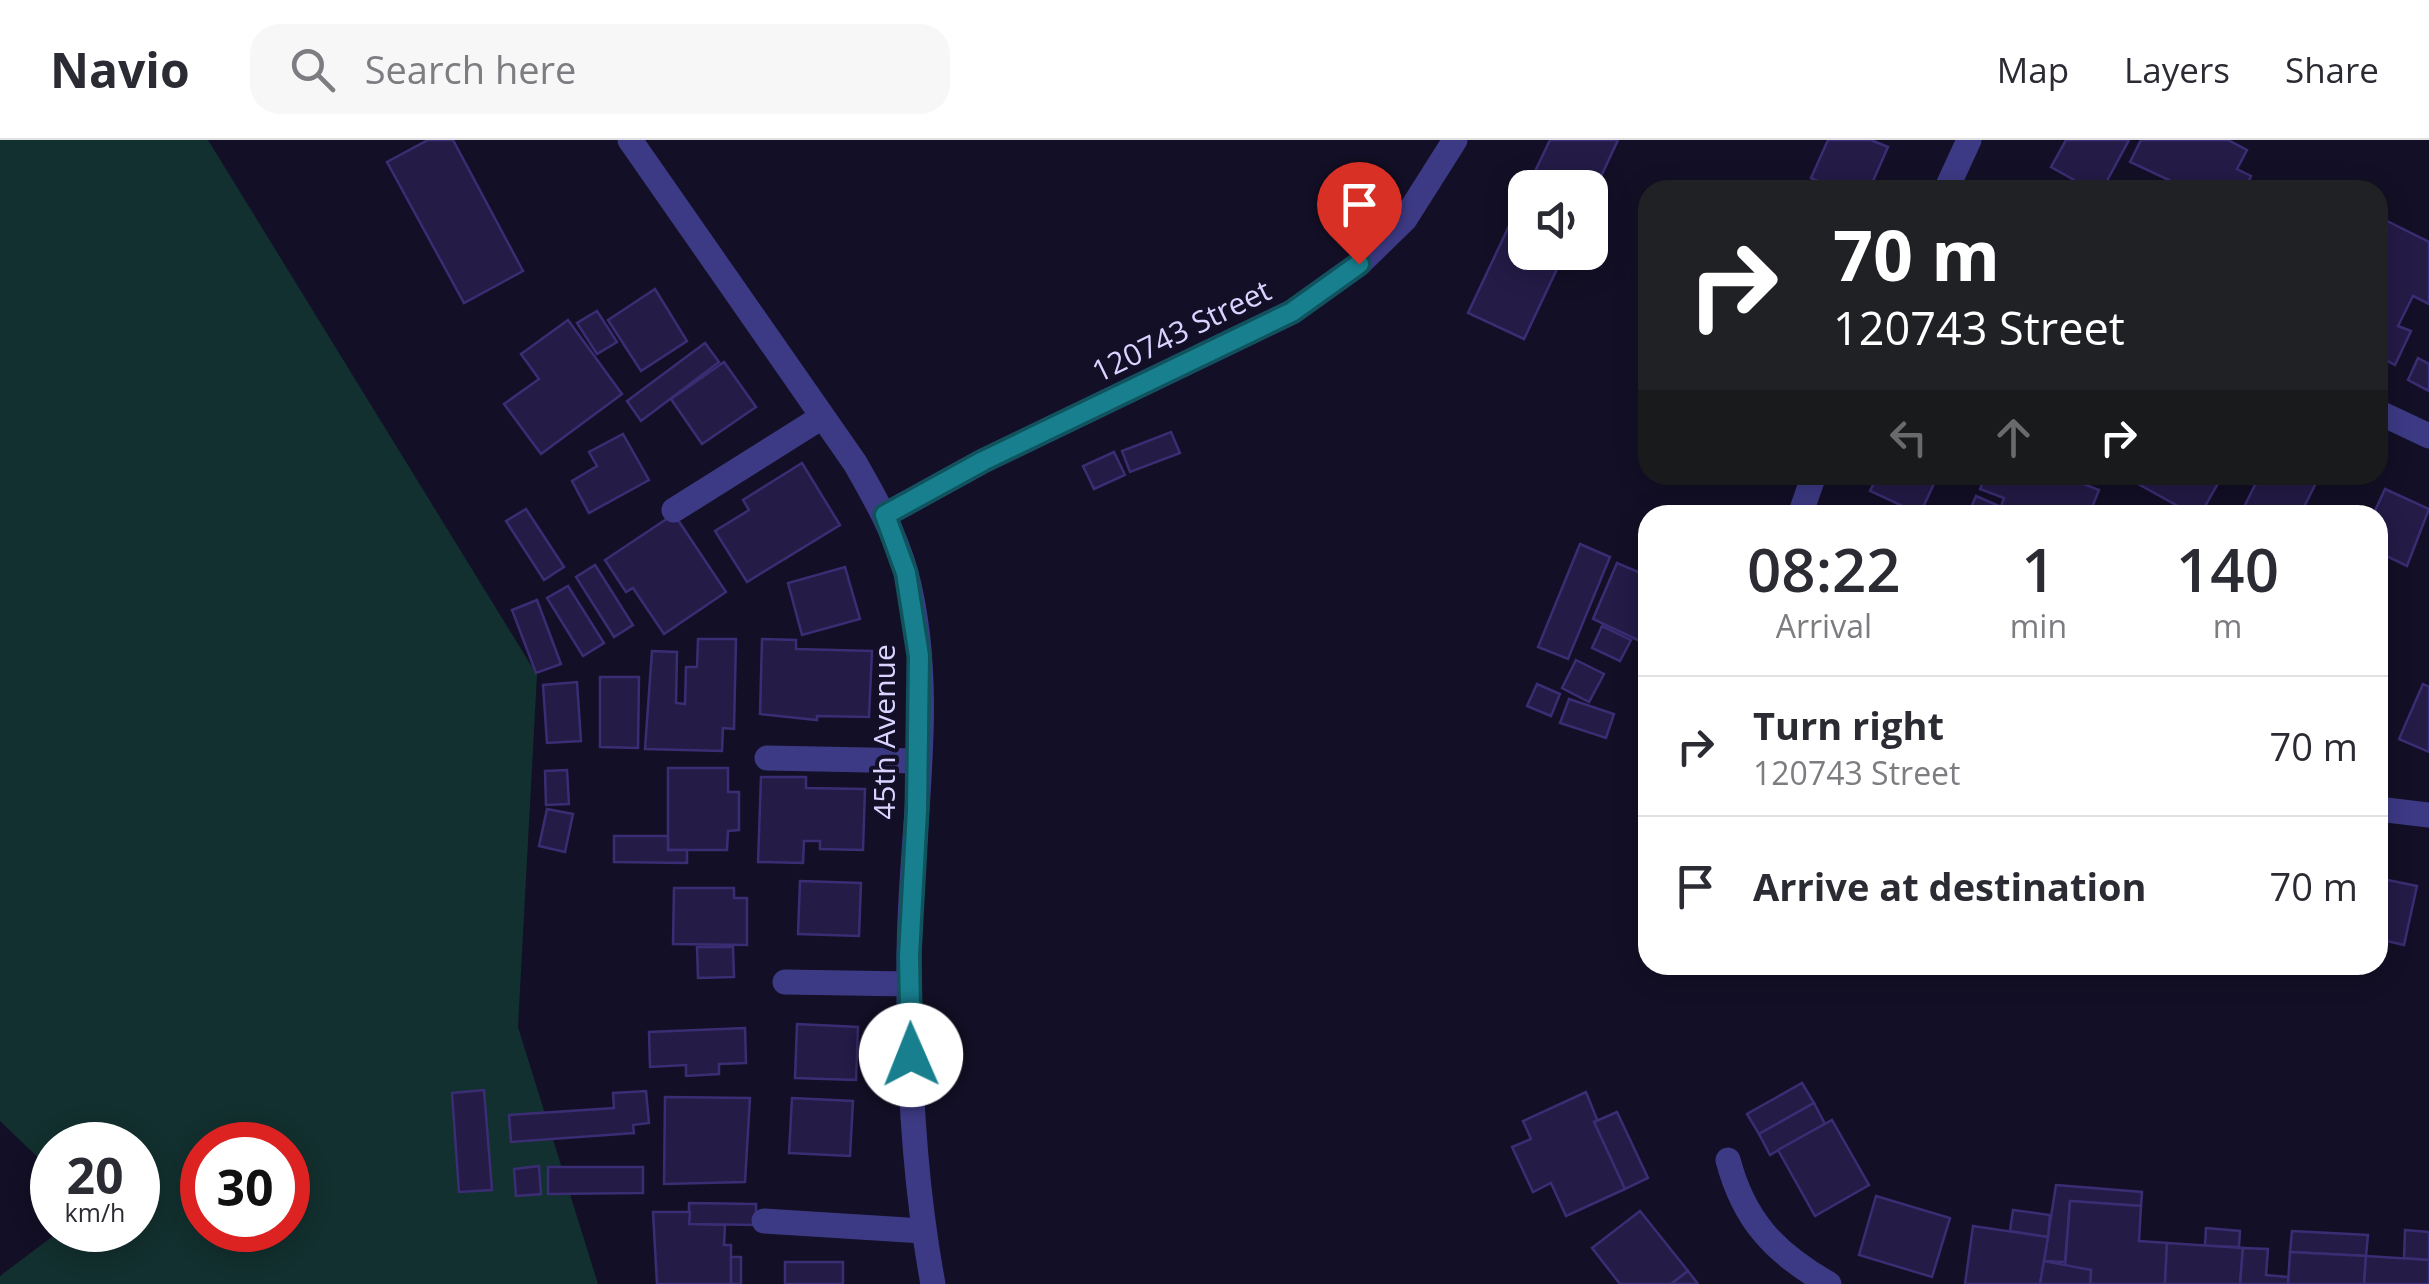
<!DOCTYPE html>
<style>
:root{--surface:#fff;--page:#f7f7f7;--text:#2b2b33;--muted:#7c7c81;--line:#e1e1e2}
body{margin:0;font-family:"Open Sans",sans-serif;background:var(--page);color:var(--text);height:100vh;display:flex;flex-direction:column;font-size:38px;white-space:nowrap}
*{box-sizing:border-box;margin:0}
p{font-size:32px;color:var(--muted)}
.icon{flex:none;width:55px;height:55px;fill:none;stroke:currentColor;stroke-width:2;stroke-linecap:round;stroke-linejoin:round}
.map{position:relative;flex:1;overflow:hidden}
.side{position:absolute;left:1638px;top:365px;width:750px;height:470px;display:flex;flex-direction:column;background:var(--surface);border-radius:30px;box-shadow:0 5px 25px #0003}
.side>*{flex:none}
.hud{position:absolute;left:1638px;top:40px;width:750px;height:305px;border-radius:30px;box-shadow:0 5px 25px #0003;background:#202124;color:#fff;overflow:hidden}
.controls{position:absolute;left:1508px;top:30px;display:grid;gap:20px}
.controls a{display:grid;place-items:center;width:100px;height:100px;border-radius:20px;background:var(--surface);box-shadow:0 5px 25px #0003;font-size:50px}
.speed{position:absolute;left:30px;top:982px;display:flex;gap:20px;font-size:50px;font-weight:700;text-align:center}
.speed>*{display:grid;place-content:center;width:130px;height:130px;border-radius:50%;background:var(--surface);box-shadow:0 5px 25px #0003;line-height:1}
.speed small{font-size:25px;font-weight:400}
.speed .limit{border:15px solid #d22;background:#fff;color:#111}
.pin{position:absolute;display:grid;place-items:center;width:85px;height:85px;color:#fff;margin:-102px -42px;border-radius:50% 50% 50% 0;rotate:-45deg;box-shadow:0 0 10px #0007}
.pin .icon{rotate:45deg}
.me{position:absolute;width:110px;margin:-55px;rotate:359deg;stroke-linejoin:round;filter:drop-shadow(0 0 8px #0008)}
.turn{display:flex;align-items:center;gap:35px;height:210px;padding:0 30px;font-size:45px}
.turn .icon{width:130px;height:130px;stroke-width:2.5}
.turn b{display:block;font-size:70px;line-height:85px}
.lanes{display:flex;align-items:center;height:95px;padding:0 30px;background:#0003;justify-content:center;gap:50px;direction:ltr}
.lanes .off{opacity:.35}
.eta{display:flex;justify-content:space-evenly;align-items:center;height:170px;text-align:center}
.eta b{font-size:60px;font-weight:600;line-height:70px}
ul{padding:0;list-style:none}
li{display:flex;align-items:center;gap:30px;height:140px;padding:0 30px;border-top:2px solid var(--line)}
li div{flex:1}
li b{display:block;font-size:38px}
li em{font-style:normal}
header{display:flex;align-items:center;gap:60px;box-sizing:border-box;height:140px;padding:0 50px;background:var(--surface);border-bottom:2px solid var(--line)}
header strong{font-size:48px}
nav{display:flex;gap:55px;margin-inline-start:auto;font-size:35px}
.search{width:700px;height:90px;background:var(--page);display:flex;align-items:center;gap:25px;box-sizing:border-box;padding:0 35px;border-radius:30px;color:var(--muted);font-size:38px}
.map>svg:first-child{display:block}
</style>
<header>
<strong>Navio</strong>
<div class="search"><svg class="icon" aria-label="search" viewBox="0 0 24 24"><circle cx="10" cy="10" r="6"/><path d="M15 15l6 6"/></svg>Search here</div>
<nav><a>Map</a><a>Layers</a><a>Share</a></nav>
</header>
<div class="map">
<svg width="2429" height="1144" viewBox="0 0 2429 1144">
<rect width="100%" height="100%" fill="#130f26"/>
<path fill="#12302f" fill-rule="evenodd" d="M0 0H208L537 535 518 887 598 1144H0V1136L61 1090H138V1005H52V1031L0 981ZM202 1005H288V1090H202Z"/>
<g fill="#241b47" stroke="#3b2d73" stroke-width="2.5">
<path d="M428 0H453L523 131 464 163 387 22Z"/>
<path d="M1550 0H1618L1590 60V48H1527Z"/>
<path d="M1828 0H1871L1888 7 1869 50H1838L1811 38Z"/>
<path d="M2066 0H2129L2102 50H2092L2051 27Z"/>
<path d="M2141 0H2228L2247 10 2237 29 2251 36 2245 50H2165L2169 40 2130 22Z"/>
<path d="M1525 52V112H1565L1524 199 1468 173Z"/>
<path d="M2385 80 2429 102V164L2413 156 2398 186 2411 191 2395 225 2378 216V94Z"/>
<path d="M655 149 687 201 641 231 608 180Z"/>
<path d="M597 171 617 202 597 214 577 183Z"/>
<path d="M568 180 622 254 541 314 504 264 539 239 521 214Z"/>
<path d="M705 203 719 222 641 281 627 261Z"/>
<path d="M2418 218 2429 224V251L2408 240Z"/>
<path d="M724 222 756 267 702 304 671 259Z"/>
<path d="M1171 292 1180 313 1130 332 1122 311Z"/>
<path d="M623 294 649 340 589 373 572 341 597 326 589 312Z"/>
<path d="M1114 312 1125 335 1094 349 1083 326Z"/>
<path d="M802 323 840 385 747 442 715 391 749 370 743 360Z"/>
<path d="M1878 335H1938L1920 374 1870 351Z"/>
<path d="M1986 335H2061L2099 350 2089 375H1998L2004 358 1980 349Z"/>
<path d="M2122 335H2211L2220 340 2200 375H2194Z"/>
<path d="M2260 335H2320L2300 375H2260L2244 367Z"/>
<path d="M2385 349 2429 369 2407 426 2378 412V375H2373Z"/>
<path d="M1976 356 1999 366 1995 375H1968Z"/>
<path d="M526 369 564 427 544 440 506 381Z"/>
<path d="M674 374 726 452 664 494 633 448 626 452 605 420Z"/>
<path d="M1580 404 1610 417 1568 519 1538 507Z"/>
<path d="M1617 423 1648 436V490L1642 502 1593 479Z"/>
<path d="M595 425 633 485 614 497 576 437Z"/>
<path d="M845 427 860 479 802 495 788 443Z"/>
<path d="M568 446 604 503 583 516 547 458Z"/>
<path d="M537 460 561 524 536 533 512 470Z"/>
<path d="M1602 486 1631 500 1620 521 1592 508Z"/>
<path d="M698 499H736L734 589 723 588 722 611 645 609 652 511 677 512 676 563 685 564 686 527H697Z"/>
<path d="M762 499 796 500V509L872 511 869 577 817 576V580L760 574Z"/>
<path d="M1576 520 1604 534 1589 562 1562 548Z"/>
<path d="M600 537H639L638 608 600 607Z"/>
<path d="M577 542 581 601 547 603 543 545Z"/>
<path d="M1537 544 1560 554 1551 576 1527 566Z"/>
<path d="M2423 544 2429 547V612L2399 599Z"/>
<path d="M1569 559 1614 574 1606 598 1560 583Z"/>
<path d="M668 628H728V652H739V690L728 691 727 710H668Z"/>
<path d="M567 630 569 664 546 665 545 631Z"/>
<path d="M761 637H806V648L865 649 863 710 820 709V701H804L803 723 758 722Z"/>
<path d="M547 669 573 674 565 712 539 706Z"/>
<path d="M614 696H668V710H687V723L614 722Z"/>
<path d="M2378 738 2417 746 2404 805 2378 799Z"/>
<path d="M800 741 861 743 859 796 798 794Z"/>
<path d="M674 748H734V758H747V805L673 804Z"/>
<path d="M697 807H733L734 837 698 838Z"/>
<path d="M797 884 858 887 856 940 795 938Z"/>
<path d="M745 888 746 923 719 924V934L686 936V925L650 927 649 892Z"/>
<path d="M1802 943 1814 963 1759 994 1747 974Z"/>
<path d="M484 950 492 1050 459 1052 452 953Z"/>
<path d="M646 951 649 983 633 985 634 993 511 1002 509 975 614 968 613 953Z"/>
<path d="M1586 952 1625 1049 1566 1076 1551 1043 1533 1052 1512 1007 1531 999 1523 981Z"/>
<path d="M665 957 750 958 745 1042 664 1044Z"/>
<path d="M792 958 853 961 850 1016 789 1013Z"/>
<path d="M1814 963 1825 984 1770 1015 1759 994Z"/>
<path d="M1617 972 1648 1038 1625 1049 1594 982Z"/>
<path d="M1832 980 1869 1045 1815 1076 1778 1010Z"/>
<path d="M539 1026 541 1054 516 1056 514 1029Z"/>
<path d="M548 1027H643V1053L548 1054Z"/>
<path d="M2056 1045 2142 1052 2141 1066 2070 1061 2065 1122 2044 1121Z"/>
<path d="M1876 1056 1950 1078 1932 1137 1859 1115Z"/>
<path d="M2070 1061 2141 1066 2139 1101 2167 1103 2165 1144H2090L2091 1130 2065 1128Z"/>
<path d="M689 1063 756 1064V1085L689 1084Z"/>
<path d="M2013 1070 2050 1075 2048 1097 2010 1091Z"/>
<path d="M1640 1071 1688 1131 1671 1144H1620L1592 1108Z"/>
<path d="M653 1072H690L689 1084 725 1085 724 1105H731V1144H657Z"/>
<path d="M1973 1086 2048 1097 2040 1144H1965Z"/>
<path d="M2206 1088 2240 1091 2239 1107 2205 1106Z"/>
<path d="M2405 1090 2429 1092V1120L2404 1118Z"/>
<path d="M2292 1091 2368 1095 2366 1116 2290 1112Z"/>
<path d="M2167 1103 2243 1108 2240 1144H2165Z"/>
<path d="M2243 1108 2268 1109 2266 1135 2289 1137 2288 1144H2240Z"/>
<path d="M2290 1112 2366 1116 2364 1144H2288Z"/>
<path d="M2366 1116 2429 1120V1144H2364Z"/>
<rect x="731" y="1117" width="10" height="27"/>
<path d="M2044 1121 2091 1130 2090 1144H2040Z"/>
<rect x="785" y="1122" width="58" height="22"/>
<path d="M1688 1131 1698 1144H1671Z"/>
</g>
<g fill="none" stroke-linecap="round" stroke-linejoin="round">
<g stroke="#3d3a85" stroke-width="25">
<path d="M630 0 855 323C875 358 895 393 906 433 939 557 909 692 909 819 908 928 913 1037 933 1144"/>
<path d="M1946 50 1969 0"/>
<path d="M2378 272 2429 296"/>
<path d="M674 370 822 277"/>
<path d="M885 375 983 321 1292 172 1359 124 1405 79 1455 0"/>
<path d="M1800 375 1814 335"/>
<path d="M767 618 917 621"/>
<path d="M2378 669 2429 675"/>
<path d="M785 842 909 844"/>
<path d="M1728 1020C1744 1081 1775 1113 1829 1144"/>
<path d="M764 1081 923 1091"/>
</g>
</g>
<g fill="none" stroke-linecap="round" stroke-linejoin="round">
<defs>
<path id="route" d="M911 915 909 816 917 670 919 516 906 433 885 375 983 321 1292 172 1359 124"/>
</defs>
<use href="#route" stroke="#10535d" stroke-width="25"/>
<use href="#route" stroke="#187f8f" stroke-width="18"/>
</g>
<g text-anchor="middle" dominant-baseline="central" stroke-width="8" stroke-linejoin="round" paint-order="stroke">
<g font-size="30" fill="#d9d4ff" stroke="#130f26">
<text transform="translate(1181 190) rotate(-26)">120743 Street</text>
<text transform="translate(883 592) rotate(-90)">45th Avenue</text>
</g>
</g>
</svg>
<div class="controls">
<a><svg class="icon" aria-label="sound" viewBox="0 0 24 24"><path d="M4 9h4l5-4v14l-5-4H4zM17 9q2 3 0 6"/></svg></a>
</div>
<div class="speed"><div>20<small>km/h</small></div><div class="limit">30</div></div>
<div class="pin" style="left:1359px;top:124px;background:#d93025"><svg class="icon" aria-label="arrive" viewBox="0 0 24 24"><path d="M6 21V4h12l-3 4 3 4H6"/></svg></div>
<svg class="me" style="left:911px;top:915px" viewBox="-20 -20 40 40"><circle r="19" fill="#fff"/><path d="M0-13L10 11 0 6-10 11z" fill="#187f8f"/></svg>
<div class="hud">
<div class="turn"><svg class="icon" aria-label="right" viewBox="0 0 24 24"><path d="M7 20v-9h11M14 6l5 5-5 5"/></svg><div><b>70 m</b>120743 Street</div></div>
<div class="lanes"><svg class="icon off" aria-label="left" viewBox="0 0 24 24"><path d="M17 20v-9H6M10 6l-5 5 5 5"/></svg><svg class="icon off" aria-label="ahead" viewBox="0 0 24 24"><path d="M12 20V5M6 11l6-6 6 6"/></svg><svg class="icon" aria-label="right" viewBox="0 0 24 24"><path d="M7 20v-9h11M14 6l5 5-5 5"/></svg></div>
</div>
<section class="side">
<div class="eta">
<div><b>08:22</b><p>Arrival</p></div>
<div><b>1</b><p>min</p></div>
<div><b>140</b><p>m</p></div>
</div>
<ul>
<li><svg class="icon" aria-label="right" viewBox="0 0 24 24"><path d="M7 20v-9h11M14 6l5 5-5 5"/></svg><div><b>Turn right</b><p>120743 Street</p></div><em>70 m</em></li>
<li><svg class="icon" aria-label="arrive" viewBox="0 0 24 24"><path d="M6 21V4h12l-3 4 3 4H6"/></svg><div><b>Arrive at destination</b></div><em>70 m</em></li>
</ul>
</section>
</div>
